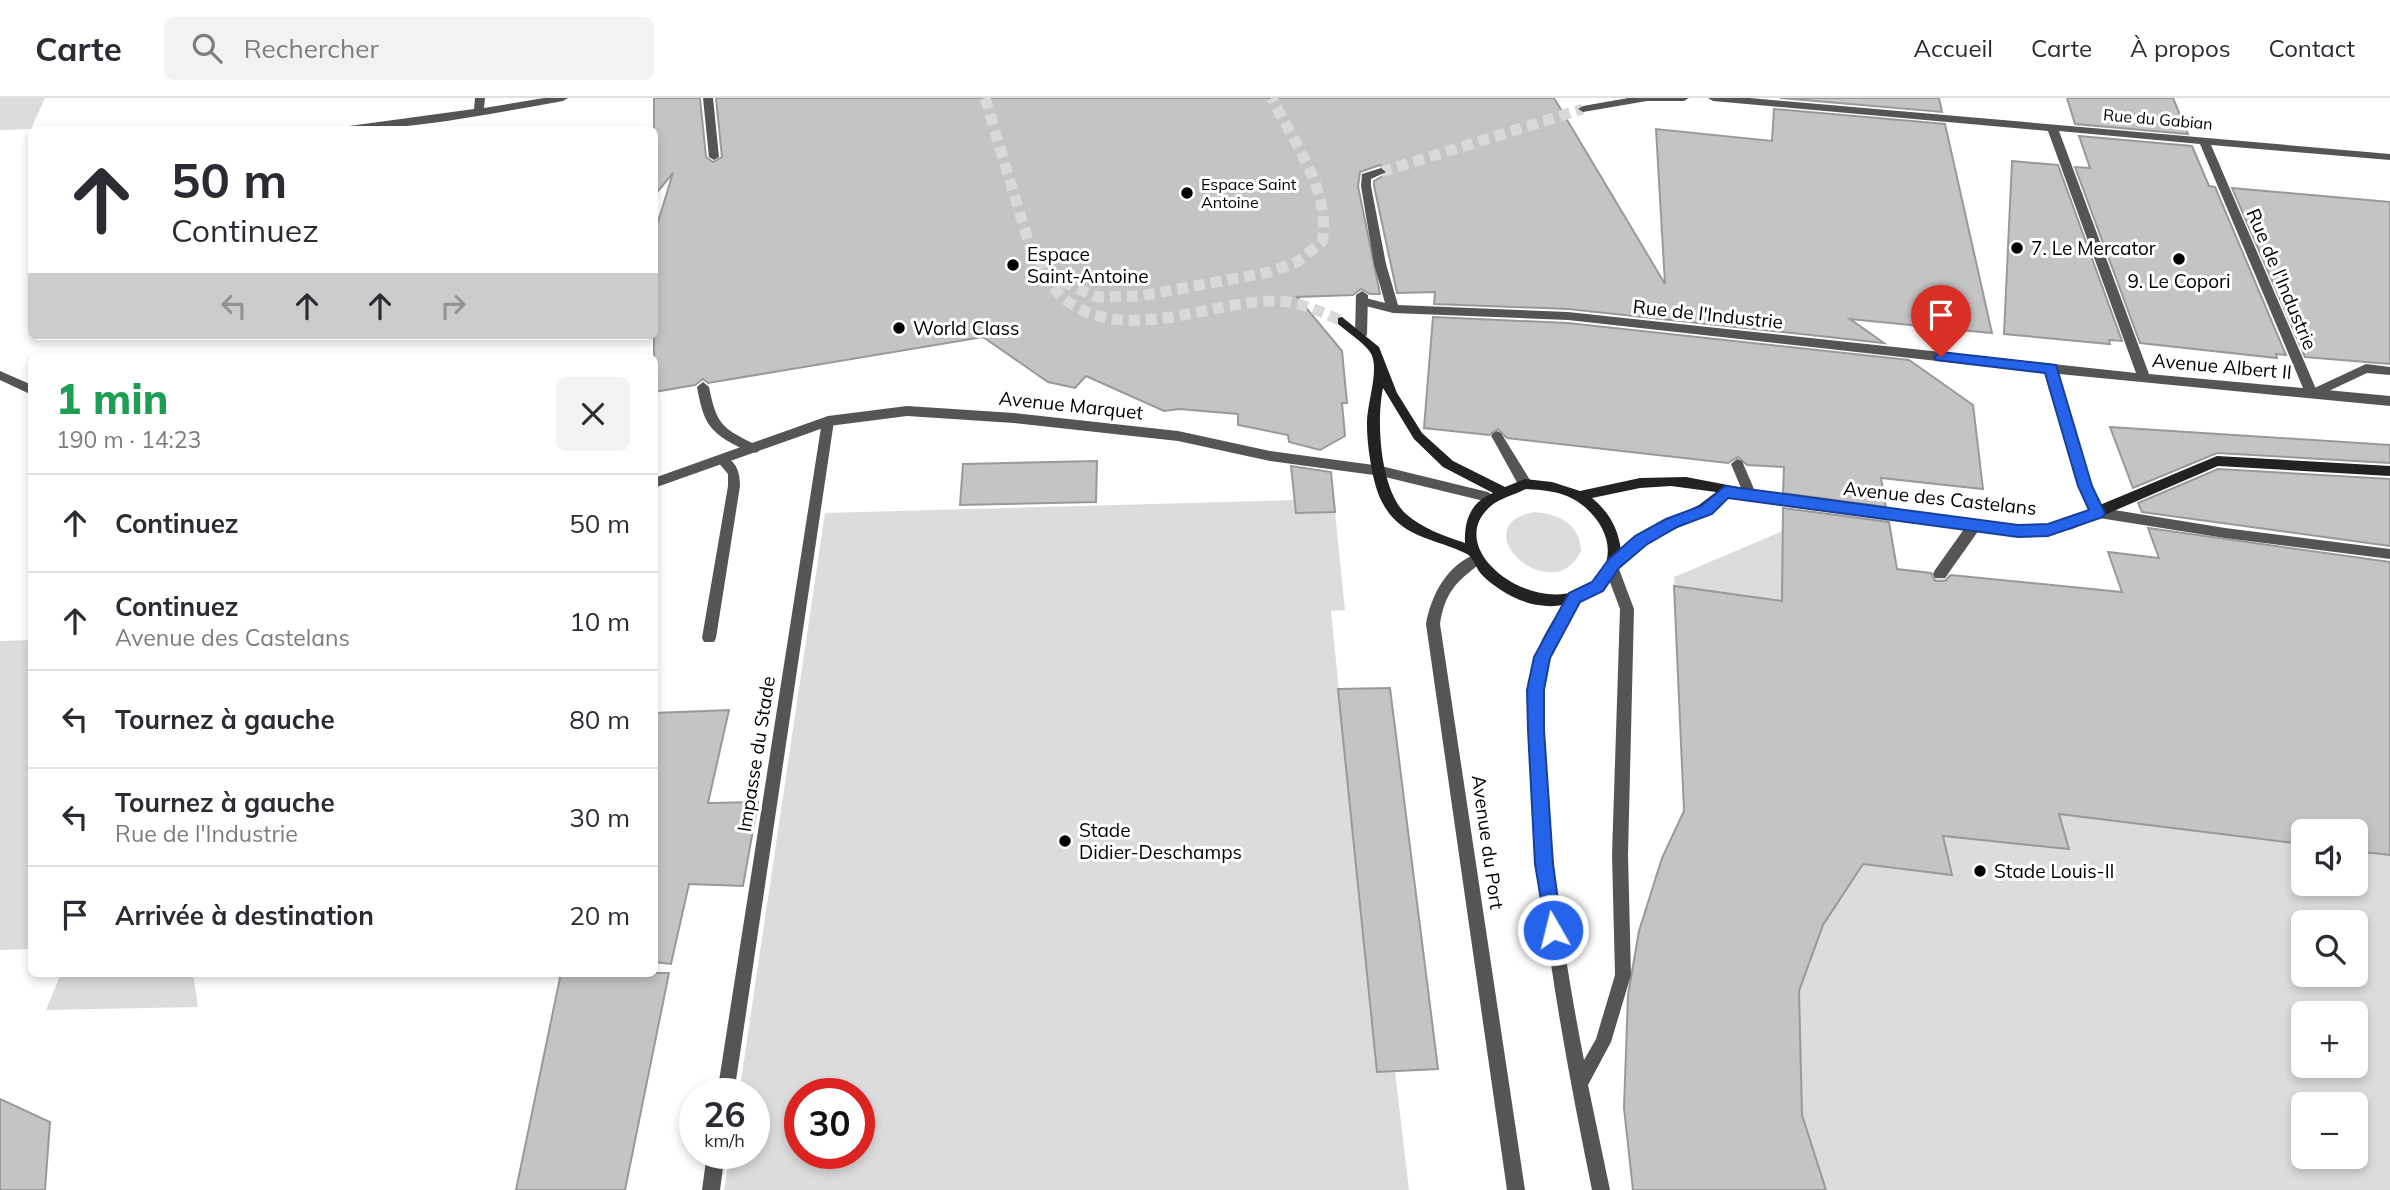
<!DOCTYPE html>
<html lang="fr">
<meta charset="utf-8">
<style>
:root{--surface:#fff;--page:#f2f2f3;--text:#2b2b33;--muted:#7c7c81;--line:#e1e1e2}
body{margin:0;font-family:Mulish,sans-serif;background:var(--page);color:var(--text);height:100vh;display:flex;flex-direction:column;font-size:26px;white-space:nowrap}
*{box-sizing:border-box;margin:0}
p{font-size:23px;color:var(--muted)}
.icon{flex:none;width:38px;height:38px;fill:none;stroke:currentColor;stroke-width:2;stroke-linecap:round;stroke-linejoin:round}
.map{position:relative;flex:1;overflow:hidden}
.panel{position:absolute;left:28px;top:256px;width:630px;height:623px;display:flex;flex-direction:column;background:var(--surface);border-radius:10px;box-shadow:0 4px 10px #0003}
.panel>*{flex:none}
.banner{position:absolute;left:28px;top:28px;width:630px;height:214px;border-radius:10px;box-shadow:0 4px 10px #0003;background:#fff;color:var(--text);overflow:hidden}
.buttons{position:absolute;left:2291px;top:721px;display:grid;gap:14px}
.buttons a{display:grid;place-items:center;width:77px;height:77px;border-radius:10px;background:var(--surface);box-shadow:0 4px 10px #0003;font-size:35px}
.speed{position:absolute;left:679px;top:980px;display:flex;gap:14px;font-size:35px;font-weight:700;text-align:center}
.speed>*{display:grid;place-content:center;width:91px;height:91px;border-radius:50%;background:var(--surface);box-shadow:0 4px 10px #0003;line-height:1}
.speed small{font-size:18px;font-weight:400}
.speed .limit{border:10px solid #d22;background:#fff;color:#111}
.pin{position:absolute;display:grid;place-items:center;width:60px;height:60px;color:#fff;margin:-72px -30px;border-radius:50% 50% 50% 0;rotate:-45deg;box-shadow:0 0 7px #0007}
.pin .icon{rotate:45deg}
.me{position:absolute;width:77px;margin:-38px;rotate:352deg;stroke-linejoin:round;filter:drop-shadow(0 0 5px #0008)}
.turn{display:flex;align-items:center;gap:24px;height:147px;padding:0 28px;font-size:32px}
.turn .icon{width:91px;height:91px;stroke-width:2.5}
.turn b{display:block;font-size:49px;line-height:60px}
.lanes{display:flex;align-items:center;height:66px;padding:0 28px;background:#0003;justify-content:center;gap:35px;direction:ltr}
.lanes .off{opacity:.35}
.round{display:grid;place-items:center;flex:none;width:74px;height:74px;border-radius:10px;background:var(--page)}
.summary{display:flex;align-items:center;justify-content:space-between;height:119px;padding:0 28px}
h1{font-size:42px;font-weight:800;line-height:52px;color:#1e9e55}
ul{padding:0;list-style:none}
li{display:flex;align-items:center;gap:21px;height:98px;padding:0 28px;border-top:2px solid var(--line)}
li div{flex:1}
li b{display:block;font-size:26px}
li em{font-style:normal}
header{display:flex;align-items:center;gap:42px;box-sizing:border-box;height:98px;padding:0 35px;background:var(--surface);border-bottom:2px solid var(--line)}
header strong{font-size:33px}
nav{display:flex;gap:38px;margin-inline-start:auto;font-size:24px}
.search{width:490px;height:63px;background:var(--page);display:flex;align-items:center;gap:18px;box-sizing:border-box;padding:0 24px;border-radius:10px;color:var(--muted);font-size:26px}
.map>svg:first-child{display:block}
</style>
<header>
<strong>Carte</strong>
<div class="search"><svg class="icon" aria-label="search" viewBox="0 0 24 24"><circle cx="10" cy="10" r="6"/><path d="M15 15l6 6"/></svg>Rechercher</div>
<nav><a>Accueil</a><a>Carte</a><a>À propos</a><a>Contact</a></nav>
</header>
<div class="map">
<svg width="2390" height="1092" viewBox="0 0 2390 1092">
<rect width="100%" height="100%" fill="#fff"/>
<g fill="#dcdcdc" fill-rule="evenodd">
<path d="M0 0H45L31 31 0 32Z"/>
<path d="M1295 402 1296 415 1335 414 1345 512 1331 513 1377 973H1395L1409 1092H724L730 1055H754V996H739L825 415ZM800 996H859V1055H800Z"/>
<path d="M1534 414C1559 416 1580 426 1581 453 1553 513 1460 429 1534 414Z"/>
<path d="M1783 433 1897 471 2121 494 2108 454 2390 486V1092H1633L1624 1009 1628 889 1639 833 1662 760 1684 713 1674 479ZM2303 733H2356V786H2303ZM2303 824H2356V877H2303ZM2303 915H2356V968H2303ZM2303 1006H2356V1059H2303Z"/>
<path d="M31 542V851L0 852V543Z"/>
<path d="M61 875H193L198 909 46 912Z"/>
</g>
<g fill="#c4c4c4" stroke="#999" stroke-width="2">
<path d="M654 0H700L706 59 713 64 722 59 716 0H1554L1665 186 1656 31 1772 43 1774 11 1945 26 1992 235 1850 221 1884 245 1568 211 1434 206 1435 194 1397 195 1374 88V83L1388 75 1380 67 1360 74 1358 88 1380 196H1370L1361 191 1353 197 1297 199 1342 253 1347 305H1342L1345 338 1320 352 1289 344 1288 337 1238 327V316L1179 311 1164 313 1086 278 1075 290 1048 284 983 239 708 285 703 281 695 287 654 294V137L673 75 654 98Z"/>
<path d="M1780 0H1939L1942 14Z"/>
<path d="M2067 0H2173L2188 36 2075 26Z"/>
<path d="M2079 38 2192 48 2209 88 2215 89 2286 257 2276 256 2277 260 2140 245 2075 69 2090 70Z"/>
<path d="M2012 63 2058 67 2122 243 2109 242 2110 246 2004 236Z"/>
<path d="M2232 90 2390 104V266L2305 259Z"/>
<path d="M1433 219 1568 225 1909 262 1973 307 1983 391 1881 380 1886 409 1783 395 1784 369 1747 367 1738 359 1728 365 1507 340 1498 331 1489 337 1424 330Z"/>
<path d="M2110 329 2390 347V365L2217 355 2133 390Z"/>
<path d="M1097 363 1096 404 960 407 963 366Z"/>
<path d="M1291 368 1331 374 1335 414 1296 415Z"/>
<path d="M2218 371 2390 381V448L2142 414 2138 405Z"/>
<path d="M1783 410 1889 424 1897 471 1931 475 1935 483H1945L1951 477 2122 494 2108 454 2159 460 2148 430 2390 464V757L2356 753V733H2303V746L2059 716 2069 751 1943 738 1952 777 1863 766 1823 827 1799 893 1802 1017 1826 1092H1633L1624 1010 1628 897 1639 833 1662 760 1684 713 1674 488 1782 503Z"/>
<path d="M1390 590 1438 971 1377 974 1338 591Z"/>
<path d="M729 612 708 705 758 704 743 788 689 786 671 866 654 864V615Z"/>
<path d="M561 875H669L625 1092H516Z"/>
<path d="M0 1001 50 1024 45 1092H0Z"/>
</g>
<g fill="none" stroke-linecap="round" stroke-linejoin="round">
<path stroke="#d9d9d9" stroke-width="11" stroke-dasharray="11 6" stroke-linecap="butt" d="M1381 74 1583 11"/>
<g stroke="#d9d9d9" stroke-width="11" stroke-dasharray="11 6" stroke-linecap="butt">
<path d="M985 0 1030 149 1053 180 1097 199 1141 198 1270 174 1297 164 1322 144C1332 95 1293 43 1272 0"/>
<path d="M1043 176C1051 185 1058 197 1068 204 1131 246 1208 203 1276 203 1299 203 1321 214 1342 223"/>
</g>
<g fill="#555" fill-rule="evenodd">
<path d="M703 0H713L719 59 714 62 709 59Z"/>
<path d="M1362 193 1368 197 1367 237 1361 241 1355 237 1356 197Z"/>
<path d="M2366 266 2390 269V277L2367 275 2316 299H2308L2306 296 2308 293Z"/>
<path d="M703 284 709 289C717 329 723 330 758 348L760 351 758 354C750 356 744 352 737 348 707 333 703 321 697 289Z"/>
<path d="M828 318 834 323 734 996H717L822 323Z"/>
<path d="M1497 333 1501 335 1530 382 1531 386 1530 390H1520L1493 341 1491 338 1493 335Z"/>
<path d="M723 358C737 363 740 375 740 388L716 540 714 544H704L702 540 728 388V376L717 363Z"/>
<path d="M1737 361 1742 363 1757 398 1756 402 1751 403 1746 402 1731 366Z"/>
<path d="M1974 423 1979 424 1981 428 1979 432 1945 480H1935L1933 476 1935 472 1969 424Z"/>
<path d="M707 1055H725L720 1092H702Z"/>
</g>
<g fill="#555" fill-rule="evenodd">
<path d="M475 0H485L484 10 544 0H568L563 3C489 16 413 32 337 32L342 29 474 11Z"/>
<path d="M1628 0H1689L1684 3H1647L1583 14 1578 11 1583 8Z"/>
<path d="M1708 0H1750L2390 56V62L2211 47 2316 291 2390 298V308L2059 276 2091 388 2102 410 2225 430 2390 451V461L2225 440 2093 419 2079 388 2046 275 1568 222 1393 215 1358 206 1356 203 1362 199 1385 205 1374 166 1361 88 1362 76 1381 70 1386 74 1371 81V88L1386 166 1398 207 1568 214 2136 275 2048 33 1713 3ZM2059 33 2200 46 2303 290 2149 276Z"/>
<path d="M0 273 32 287V297L0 282Z"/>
<path d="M907 308 1014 315 1178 333 1270 353 1381 368 1488 394 1495 399 1488 404 1381 378 1270 363 1178 343 1014 325 907 318 829 328 654 390V380L828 318Z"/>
<path d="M1476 456 1481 457 1483 461 1481 465C1456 484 1445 494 1440 526L1525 1092H1507L1426 526C1431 497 1447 467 1476 456Z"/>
<path d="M1612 465 1617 467 1619 471 1634 511 1628 757 1631 877 1611 944 1588 987 1610 1092H1592C1565 960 1541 828 1532 693 1529 650 1523 604 1535 561 1541 537 1557 517 1570 496H1580L1582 500C1571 521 1555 538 1549 561 1538 602 1544 646 1547 688 1553 780 1566 871 1584 962L1596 941 1615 877 1612 757 1620 511 1605 471 1607 467Z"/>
</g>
<path fill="#222" fill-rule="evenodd" d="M1342 219 1379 249 1397 295 1422 335 1453 363 1505 389 1525 381 1552 384 1580 393 1640 380 1686 379 1790 399 2018 428 2048 427 2064 422 2217 358 2390 368V378L2218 368 2072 431 2048 437 2018 438 1790 409 1729 397C1697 428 1649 435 1619 470 1612 478 1609 488 1599 494 1579 504 1560 511 1538 507 1518 504 1496 491 1482 477 1476 471 1474 460 1467 456 1433 439 1399 441 1380 400 1372 381 1367 347 1367 327 1366 306 1381 270 1370 254 1363 244 1347 234 1338 226V220ZM1383 290 1414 341 1443 369 1493 395C1471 404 1464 422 1465 445 1444 438 1422 430 1406 416 1380 392 1376 323 1383 290ZM1671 388 1716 394 1699 407 1656 427 1621 452C1618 430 1609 414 1592 400L1640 390ZM1526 391C1542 392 1559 393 1573 401 1601 416 1622 454 1596 480 1549 530 1435 454 1492 407 1501 400 1516 396 1526 391Z"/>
</g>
<path fill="#2563eb" stroke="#184099" stroke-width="2" d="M1941 254 2056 267 2092 388 2105 415 2103 419 2048 438 2018 439 1728 400 1712 416 1677 429 1646 447 1619 470 1603 493 1580 504 1550 560 1544 592V632L1553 766 1562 832 1560 838 1553 841 1547 838 1535 766 1528 632 1527 592 1534 559 1569 495 1592 484 1609 461 1635 438 1666 421 1701 408 1725 388 2018 427 2048 426 2089 412 2078 388 2045 275 1936 262 1934 259Z"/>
<g fill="#000" stroke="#fff" stroke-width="2.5">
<circle cx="1187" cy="95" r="7"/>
<circle cx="2017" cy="150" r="7"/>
<circle cx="2179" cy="161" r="7"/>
<circle cx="1013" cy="167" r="7"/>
<circle cx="899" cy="230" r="7"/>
<circle cx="1065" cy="743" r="7"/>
<circle cx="1980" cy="773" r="7"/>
</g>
<g text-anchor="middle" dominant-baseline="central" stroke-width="6" stroke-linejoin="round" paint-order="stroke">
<g font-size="16" fill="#000" stroke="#fff">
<text transform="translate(2158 21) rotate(5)">Rue du Gabian</text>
</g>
<g font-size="16" fill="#000" stroke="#fff" text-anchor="start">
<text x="1201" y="86">Espace Saint<tspan x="1201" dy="18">Antoine</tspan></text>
</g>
<g font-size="19" fill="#000" stroke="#fff" text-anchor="start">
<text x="2031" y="150">7. Le Mercator</text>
<text x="1027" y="156">Espace<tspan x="1027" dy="22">Saint-Antoine</tspan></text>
<text x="2179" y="183" text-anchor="middle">9. Le Copori</text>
<text x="913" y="230">World Class</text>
<text x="1079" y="732">Stade<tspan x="1079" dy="22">Didier-Deschamps</tspan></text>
<text x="1994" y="773">Stade Louis-II</text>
</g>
<g font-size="19" fill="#000" stroke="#fff">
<text transform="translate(2282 181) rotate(67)">Rue de l'Industrie</text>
<text transform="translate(1708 216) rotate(6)">Rue de l'Industrie</text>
<text transform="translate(2222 268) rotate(5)">Avenue Albert II</text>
<text transform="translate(1071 307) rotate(6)">Avenue Marquet</text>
<text transform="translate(1940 400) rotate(6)">Avenue des Castelans</text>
<text transform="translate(756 656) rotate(-81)">Impasse du Stade</text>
<text transform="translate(1488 744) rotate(82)">Avenue du Port</text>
</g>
</g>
</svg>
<div class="buttons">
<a><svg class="icon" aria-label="sound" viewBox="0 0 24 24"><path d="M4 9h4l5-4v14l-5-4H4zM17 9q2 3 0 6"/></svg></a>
<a><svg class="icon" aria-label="search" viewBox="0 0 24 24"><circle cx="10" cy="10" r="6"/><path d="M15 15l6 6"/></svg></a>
<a>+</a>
<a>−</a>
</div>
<div class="speed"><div>26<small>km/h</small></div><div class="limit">30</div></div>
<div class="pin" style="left:1941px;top:259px;background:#d93025"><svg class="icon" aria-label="arrive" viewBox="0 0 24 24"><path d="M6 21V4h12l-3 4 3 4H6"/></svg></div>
<svg class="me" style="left:1553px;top:832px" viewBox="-20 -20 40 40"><circle r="17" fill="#2563eb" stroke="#fff" stroke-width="3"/><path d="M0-11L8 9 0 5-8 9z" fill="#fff"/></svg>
<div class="banner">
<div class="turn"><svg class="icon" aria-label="ahead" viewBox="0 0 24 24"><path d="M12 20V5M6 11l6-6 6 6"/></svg><div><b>50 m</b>Continuez</div></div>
<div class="lanes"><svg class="icon off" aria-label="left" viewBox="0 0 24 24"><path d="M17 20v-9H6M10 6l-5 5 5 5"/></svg><svg class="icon" aria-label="ahead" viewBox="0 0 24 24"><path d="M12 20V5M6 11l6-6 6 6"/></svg><svg class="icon" aria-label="ahead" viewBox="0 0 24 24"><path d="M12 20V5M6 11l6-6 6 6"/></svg><svg class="icon off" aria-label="right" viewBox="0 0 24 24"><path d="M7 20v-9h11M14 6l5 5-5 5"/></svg></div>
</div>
<section class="panel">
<div class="summary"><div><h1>1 min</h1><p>190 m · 14:23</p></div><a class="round"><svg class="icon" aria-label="close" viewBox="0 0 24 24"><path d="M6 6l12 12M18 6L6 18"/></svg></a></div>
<ul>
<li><svg class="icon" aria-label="ahead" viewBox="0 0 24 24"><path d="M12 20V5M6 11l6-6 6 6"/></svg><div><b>Continuez</b></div><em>50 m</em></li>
<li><svg class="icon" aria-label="ahead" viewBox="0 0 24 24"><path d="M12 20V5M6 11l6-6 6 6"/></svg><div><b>Continuez</b><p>Avenue des Castelans</p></div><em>10 m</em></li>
<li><svg class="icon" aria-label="left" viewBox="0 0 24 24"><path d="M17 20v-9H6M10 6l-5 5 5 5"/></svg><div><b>Tournez à gauche</b></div><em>80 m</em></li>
<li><svg class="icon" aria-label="left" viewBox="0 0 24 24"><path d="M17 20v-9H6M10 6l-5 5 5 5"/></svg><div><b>Tournez à gauche</b><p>Rue de l'Industrie</p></div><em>30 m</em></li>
<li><svg class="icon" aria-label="arrive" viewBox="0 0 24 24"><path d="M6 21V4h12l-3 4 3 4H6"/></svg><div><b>Arrivée à destination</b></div><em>20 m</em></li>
</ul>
</section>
</div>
